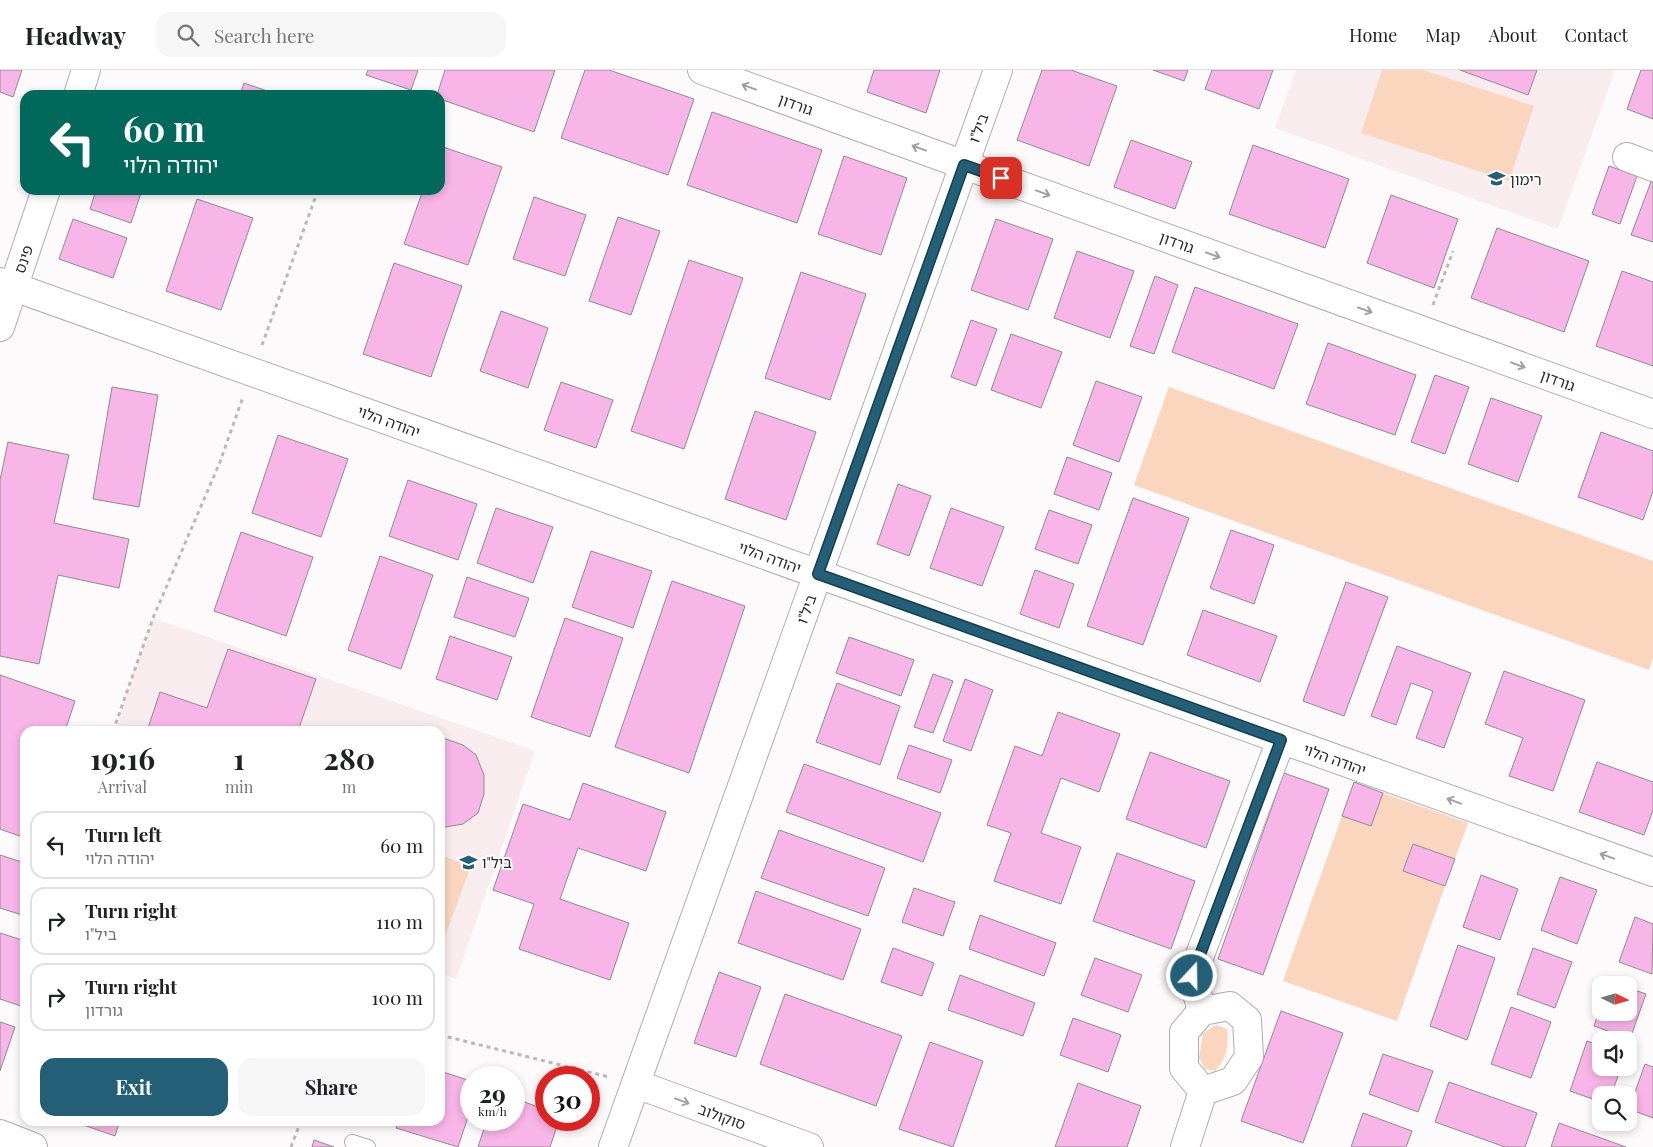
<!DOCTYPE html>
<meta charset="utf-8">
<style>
:root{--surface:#fff;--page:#f6f6f6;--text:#202124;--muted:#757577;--line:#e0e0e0;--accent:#235f77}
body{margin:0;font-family:"Playfair Display","Noto Sans Hebrew",serif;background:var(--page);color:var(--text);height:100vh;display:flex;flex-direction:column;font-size:19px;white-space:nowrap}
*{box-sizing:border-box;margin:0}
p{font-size:16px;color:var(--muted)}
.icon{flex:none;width:28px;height:28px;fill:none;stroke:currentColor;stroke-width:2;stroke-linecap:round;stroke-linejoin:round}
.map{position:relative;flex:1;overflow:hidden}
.details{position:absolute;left:20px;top:656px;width:425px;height:400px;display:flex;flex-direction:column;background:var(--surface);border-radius:15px;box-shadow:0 2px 8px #0003}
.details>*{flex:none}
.top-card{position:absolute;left:20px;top:20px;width:425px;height:105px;border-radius:15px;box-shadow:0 2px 8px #0003;background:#00695c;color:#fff;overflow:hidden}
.needle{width:32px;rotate:95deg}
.controls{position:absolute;left:1592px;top:906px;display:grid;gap:10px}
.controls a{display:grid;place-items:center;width:45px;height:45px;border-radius:10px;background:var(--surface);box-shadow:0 2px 8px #0003;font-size:25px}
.speed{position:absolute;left:460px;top:996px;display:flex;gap:10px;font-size:25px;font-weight:700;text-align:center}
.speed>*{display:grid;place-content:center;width:65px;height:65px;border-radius:50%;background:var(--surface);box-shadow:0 2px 8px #0003;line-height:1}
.speed small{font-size:12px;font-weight:400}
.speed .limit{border:8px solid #d22;background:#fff;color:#111}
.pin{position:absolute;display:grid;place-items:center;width:42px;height:42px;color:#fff;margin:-21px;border-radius:10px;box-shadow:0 2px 8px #0006}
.me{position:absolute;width:55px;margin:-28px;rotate:21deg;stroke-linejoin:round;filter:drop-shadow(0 0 4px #0008)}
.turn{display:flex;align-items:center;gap:18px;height:105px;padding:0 20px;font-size:22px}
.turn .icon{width:65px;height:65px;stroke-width:2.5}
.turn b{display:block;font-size:35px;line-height:42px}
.eta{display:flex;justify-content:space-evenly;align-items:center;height:85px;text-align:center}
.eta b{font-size:30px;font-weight:700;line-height:35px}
.primary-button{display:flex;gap:10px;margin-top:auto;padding:10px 20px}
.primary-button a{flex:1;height:58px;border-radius:15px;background:var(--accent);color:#fff;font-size:20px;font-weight:700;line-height:58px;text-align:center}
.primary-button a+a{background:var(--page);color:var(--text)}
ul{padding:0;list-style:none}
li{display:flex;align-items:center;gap:15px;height:68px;margin:0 10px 8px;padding:0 10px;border:2px solid var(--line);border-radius:15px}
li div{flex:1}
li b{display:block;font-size:19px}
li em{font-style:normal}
header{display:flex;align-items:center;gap:30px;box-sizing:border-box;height:70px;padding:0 25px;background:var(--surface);border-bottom:1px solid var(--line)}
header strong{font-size:24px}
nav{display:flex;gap:28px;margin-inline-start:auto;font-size:18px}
.search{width:350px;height:45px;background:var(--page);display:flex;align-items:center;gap:12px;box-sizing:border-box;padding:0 18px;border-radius:15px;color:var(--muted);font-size:19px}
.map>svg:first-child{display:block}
</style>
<header>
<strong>Headway</strong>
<div class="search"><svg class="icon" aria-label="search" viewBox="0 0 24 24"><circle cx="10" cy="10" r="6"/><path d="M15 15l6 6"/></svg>Search here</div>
<nav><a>Home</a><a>Map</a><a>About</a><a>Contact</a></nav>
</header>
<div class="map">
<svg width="1653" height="1077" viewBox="0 0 1653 1077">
<rect width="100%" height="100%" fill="#fdfafb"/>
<g fill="#f9ecef">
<path d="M1296 0H1615L1558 159 1275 58Z"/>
<path d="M153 548 535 681 456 909 440 903V661H114Z"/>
</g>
<g fill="#fad6be">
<path d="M1382 0H1423L1534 36 1509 111 1361 63Z"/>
<path d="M1169 317 1653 491V588L1649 600 1134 415Z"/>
<path d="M1383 723 1468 753 1455 789 1413 774 1403 801 1445 816 1397 951 1283 911 1342 746 1371 756Z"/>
<path d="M440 785 471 796 440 880Z"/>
<path d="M1216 955 1227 959C1229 977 1227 987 1215 1001L1205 999 1199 988 1203 963Z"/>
</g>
<g fill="#f8b5e8" stroke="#8e8c8e">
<path d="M0 0H22L13 27 0 22Z"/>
<path d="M368 0H418L411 20 366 5Z"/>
<path d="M445 0H555L534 62 440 29V25H437Z"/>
<path d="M585 0H609L694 29 668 105 561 68Z"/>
<path d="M874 0H940L926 43 867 22Z"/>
<path d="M1042 0H1071L1117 16 1089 96 1017 70Z"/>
<path d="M1153 0H1188L1184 11Z"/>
<path d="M1212 0H1273L1259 39 1205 19Z"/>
<path d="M1460 0H1537L1528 25Z"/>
<path d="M1641 0H1653V49L1627 39Z"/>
<path d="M244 13 279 25H240Z"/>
<path d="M712 42 822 80 797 153 687 115Z"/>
<path d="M1131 70 1192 92 1175 139 1114 117Z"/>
<path d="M1253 75 1349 109 1325 178 1229 144Z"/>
<path d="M440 76 502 97 468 195 404 174 423 120H440Z"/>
<path d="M844 86 907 108 881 185 818 164Z"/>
<path d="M1609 96 1637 106 1620 154 1592 144Z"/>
<path d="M1652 109H1653V172L1631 165Z"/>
<path d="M96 120H142L131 153 90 139Z"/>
<path d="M1391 125 1458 149 1434 218 1367 193Z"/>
<path d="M534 127 586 145 565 206 513 189Z"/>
<path d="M197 129 253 148 221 240 166 221Z"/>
<path d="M618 147 660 161 631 245 589 231Z"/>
<path d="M73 149 127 168 113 208 59 189Z"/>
<path d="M996 149 1053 169 1028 240 971 220Z"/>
<path d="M1497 158 1589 191 1564 262 1471 228Z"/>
<path d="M1077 181 1134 201 1110 268 1054 248Z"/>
<path d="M689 190 743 208 684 379 631 361Z"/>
<path d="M394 193 462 216 431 307 363 284Z"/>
<path d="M1622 201 1653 212V296L1596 276Z"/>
<path d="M801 202 866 224 830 330 765 308Z"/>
<path d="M1155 206 1178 215 1154 284 1130 276Z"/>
<path d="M1195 217 1298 254 1274 319 1172 282Z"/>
<path d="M501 241 548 258 528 318 480 301Z"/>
<path d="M971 250 997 259 976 316 951 307Z"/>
<path d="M1011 264 1062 282 1041 338 991 320Z"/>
<path d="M1328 273 1416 305 1395 365 1306 334Z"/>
<path d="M1435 305 1469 317 1445 384 1411 372Z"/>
<path d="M1096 311 1142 327 1119 392 1073 375Z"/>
<path d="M561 312 613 330 596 378 544 360Z"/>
<path d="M112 317 158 325 139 437 93 429Z"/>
<path d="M1491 328 1542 346 1518 412 1468 394Z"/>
<path d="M755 341 816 362 786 450 725 429Z"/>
<path d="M1601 362 1653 381V421L1643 450 1578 427Z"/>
<path d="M278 365 348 389 321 467 252 443Z"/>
<path d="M8 372 69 385 54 453 129 469 119 518 58 505 39 594 0 586V410Z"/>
<path d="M1067 387 1112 403 1099 440 1054 424Z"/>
<path d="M408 410 477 434 458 490 389 466Z"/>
<path d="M898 414 931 426 909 486 877 474Z"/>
<path d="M1133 428 1189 448 1143 575 1087 556Z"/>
<path d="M496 438 553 457 533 513 477 493Z"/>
<path d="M951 438 1004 457 982 516 930 498Z"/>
<path d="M1049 440 1092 455 1078 494 1035 479Z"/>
<path d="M1231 460 1274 475 1254 534 1210 518Z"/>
<path d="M241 462 313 487 286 566 214 541Z"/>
<path d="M591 481 652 501 633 558 572 537Z"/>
<path d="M380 486 433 505 401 599 348 580Z"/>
<path d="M1035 500 1074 514 1059 558 1020 544Z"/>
<path d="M467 507 529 528 515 567 454 547Z"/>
<path d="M672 511 745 536 689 703 615 677Z"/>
<path d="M1346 512 1388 527 1344 646 1303 631Z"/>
<path d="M1203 540 1277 566 1260 612 1187 585Z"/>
<path d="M565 548 623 568 590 667 531 647Z"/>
<path d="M450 566 512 587 497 630 436 609Z"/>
<path d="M849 567 914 590 901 626 836 603Z"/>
<path d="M1397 576 1471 603 1444 678 1416 668 1433 621 1411 613 1396 655 1371 646Z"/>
<path d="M228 579 316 609 298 661H147L160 622 207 638Z"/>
<path d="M1504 601 1585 630 1553 721 1509 706 1523 668 1485 654Z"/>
<path d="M933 604 953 611 933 663 914 657Z"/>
<path d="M0 605 75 631 65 661H25V768L0 759Z"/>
<path d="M965 609 993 620 971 681 943 671Z"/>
<path d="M837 613 900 636 880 695 816 672Z"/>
<path d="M1058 642 1120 664 1099 722 1061 708 1041 763 1081 777 1061 834 994 811 1011 763 987 755 1015 676 1042 686Z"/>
<path d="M440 667 463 675 476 685 484 705V724L478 743 463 754 440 758Z"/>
<path d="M909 675 952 690 940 723 897 708Z"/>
<path d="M1150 682 1230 711 1206 778 1126 749Z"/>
<path d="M1597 692 1653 712V740L1644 765 1579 742Z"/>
<path d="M804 694 941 743 923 792 786 742Z"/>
<path d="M1284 703 1329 719 1263 905 1218 889Z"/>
<path d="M1354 712 1383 723 1371 756 1342 746Z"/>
<path d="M583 713 666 742 646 801 578 778 560 829 629 853 610 910 519 879 534 834 493 820 523 734 570 750Z"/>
<path d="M779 760 885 798 868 846 761 808Z"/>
<path d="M1413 774 1455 789 1445 816 1403 801Z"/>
<path d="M1117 783 1195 811 1171 879 1093 851Z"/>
<path d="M0 785 25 793V846L0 838Z"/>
<path d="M1481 805 1518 819 1500 870 1463 857Z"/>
<path d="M1560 807 1597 820 1577 874 1541 860Z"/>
<path d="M914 818 955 832 943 866 902 852Z"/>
<path d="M756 821 861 859 843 910 738 873Z"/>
<path d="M980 845 1056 873 1044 906 969 879Z"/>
<path d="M1635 847 1653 854 1652 904 1619 892Z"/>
<path d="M0 863 25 871 24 937 0 929Z"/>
<path d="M1458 875 1495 888 1467 970 1430 956Z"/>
<path d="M893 878 934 893 922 926 881 912Z"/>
<path d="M1533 878 1572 892 1555 938 1517 924Z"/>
<path d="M1095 888 1142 905 1128 942 1081 925Z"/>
<path d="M719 902 761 917 736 987 694 973Z"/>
<path d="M960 905 1035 933 1023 966 948 940Z"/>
<path d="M1629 918 1646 924 1630 969 1594 956 1601 935V942H1629Z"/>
<path d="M785 924 902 966 876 1036 760 994Z"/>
<path d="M1511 937 1551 952 1531 1008 1491 994Z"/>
<path d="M1281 941 1343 963 1303 1073 1241 1051Z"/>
<path d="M1073 948 1121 965 1108 1002 1060 985Z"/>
<path d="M0 952 15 957 0 1001Z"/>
<path d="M1587 971 1601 976V998H1621L1611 1025H1601V1032L1570 1021Z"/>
<path d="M930 972 983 991 953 1077 899 1059Z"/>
<path d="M1383 984 1433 1001 1418 1042 1369 1024Z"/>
<path d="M1645 994 1653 997V1048L1629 1039Z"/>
<path d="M440 1001 471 1011V1038L458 1077 396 1058 398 1051H440Z"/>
<path d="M1449 1012 1537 1043 1525 1077H1505L1435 1052Z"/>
<path d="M1078 1013 1141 1036 1127 1077H1055Z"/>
<path d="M514 1028 546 1040V1050H559L550 1077H478L487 1050H514Z"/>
<path d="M1363 1043 1412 1061 1406 1077H1351Z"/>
<path d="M72 1051H120L115 1066Z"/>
<path d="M1559 1053 1626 1077H1551Z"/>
<path d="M314 1070 334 1077H312Z"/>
</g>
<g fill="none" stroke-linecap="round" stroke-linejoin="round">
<defs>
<path id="service" d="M352 1072 368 1077"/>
<g id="minor">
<path d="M702 0 1653 344"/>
<path d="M78 25 86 0"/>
<path d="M1627 87 1653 97"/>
<path d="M0 212 1653 802"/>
<path d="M0 257 46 120"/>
<path d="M1230 936 1247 950 1249 987 1233 1011 1203 1021 1184 998V962L1202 941Z"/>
<path d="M1202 941 1192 906 1281 670"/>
<path d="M636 1014 809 1077"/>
<path d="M0 1064 33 1077"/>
<path d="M613 1077 998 0"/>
<path d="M1185 1077 1203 1021"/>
</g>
</defs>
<use href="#service" stroke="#b1adae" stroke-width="16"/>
<use href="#minor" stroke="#b1adae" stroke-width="30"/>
<g stroke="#bab8b8" stroke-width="3" stroke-dasharray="4 4" stroke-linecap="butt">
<path d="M1433 235 1453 181"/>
<path d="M262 275 318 120"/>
<path d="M113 661 153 548 220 392 243 327"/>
<path d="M440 965 609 1007"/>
<path d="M291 1077 301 1051"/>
</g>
<use href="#service" stroke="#fff" stroke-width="14"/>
<use href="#minor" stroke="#fff" stroke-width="28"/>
</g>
<defs><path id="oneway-shaft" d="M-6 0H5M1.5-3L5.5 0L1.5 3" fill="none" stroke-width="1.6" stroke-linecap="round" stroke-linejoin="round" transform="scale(1.25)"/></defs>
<g stroke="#a09f9f">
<use href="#oneway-shaft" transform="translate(749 17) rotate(-160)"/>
<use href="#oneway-shaft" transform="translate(919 78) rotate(-160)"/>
<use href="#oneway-shaft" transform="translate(1043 123) rotate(20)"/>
<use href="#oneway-shaft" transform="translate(1213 185) rotate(20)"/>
<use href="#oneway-shaft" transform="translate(1365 240) rotate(20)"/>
<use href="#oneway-shaft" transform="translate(1518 295) rotate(20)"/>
<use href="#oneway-shaft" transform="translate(1454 731) rotate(-160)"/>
<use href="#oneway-shaft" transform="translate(1607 786) rotate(-160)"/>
<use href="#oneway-shaft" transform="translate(682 1031) rotate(20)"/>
</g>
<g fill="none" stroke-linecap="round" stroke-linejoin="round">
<defs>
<path id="route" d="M1001 108 964 95 818 504 1281 670 1192 906"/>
</defs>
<use href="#route" stroke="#173e4d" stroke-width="12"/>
<use href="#route" stroke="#235f77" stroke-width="9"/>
</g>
<defs>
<symbol id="school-bare" viewBox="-9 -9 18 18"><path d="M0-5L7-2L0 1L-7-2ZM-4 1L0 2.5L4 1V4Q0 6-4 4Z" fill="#235f77" stroke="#fff" stroke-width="2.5" paint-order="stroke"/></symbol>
</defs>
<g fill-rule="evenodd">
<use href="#school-bare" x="1484" y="96" width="25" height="25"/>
<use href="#school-bare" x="456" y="780" width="25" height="25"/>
</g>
<g text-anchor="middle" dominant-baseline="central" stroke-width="4" stroke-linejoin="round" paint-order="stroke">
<g font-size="15" fill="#2b2a2a" stroke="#fff">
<text transform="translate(796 34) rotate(20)">גורדון</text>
<text transform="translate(978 58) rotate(-70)">ביל"ו</text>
<text transform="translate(1177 172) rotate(20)">גורדון</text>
<text transform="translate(23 189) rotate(-71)">פינס</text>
<text transform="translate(1558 310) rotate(20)">גורדון</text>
<text transform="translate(389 351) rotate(20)">יהודה הלוי</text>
<text transform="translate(770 487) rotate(20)">יהודה הלוי</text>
<text transform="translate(806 539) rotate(-70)">ביל"ו</text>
<text transform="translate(1335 689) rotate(20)">יהודה הלוי</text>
<text transform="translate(722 1046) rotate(20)">סוקולוב</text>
</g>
<g font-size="15" fill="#2b2a2a" stroke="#fff" text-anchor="start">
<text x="1510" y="109">רימון</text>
<text x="482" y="792">ביל"ו</text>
</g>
</g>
</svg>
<div class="controls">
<a><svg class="needle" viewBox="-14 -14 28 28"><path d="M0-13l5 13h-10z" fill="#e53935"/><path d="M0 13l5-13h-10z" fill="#757577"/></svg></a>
<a><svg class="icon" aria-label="sound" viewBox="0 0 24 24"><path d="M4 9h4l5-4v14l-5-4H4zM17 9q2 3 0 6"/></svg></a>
<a><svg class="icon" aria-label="search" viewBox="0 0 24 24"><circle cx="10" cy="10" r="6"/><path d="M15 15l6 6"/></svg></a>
</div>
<div class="speed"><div>29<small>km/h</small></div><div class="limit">30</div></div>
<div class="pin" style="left:1001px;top:108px;background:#d93025"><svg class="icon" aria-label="arrive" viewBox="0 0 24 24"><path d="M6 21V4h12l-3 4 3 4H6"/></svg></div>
<svg class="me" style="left:1192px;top:906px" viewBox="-20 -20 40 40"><circle r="17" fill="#235f77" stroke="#fff" stroke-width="3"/><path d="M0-11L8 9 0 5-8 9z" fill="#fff"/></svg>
<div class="top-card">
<div class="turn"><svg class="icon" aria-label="left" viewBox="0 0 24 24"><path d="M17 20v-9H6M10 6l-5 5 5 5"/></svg><div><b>60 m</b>יהודה הלוי</div></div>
</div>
<section class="details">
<div class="eta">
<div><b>19:16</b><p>Arrival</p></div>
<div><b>1</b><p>min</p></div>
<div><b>280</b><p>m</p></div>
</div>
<ul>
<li><svg class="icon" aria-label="left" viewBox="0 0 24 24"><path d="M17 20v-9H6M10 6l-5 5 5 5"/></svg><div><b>Turn left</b><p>יהודה הלוי</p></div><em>60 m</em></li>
<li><svg class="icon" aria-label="right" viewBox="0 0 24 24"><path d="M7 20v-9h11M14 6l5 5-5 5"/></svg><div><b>Turn right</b><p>ביל&quot;ו</p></div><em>110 m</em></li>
<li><svg class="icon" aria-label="right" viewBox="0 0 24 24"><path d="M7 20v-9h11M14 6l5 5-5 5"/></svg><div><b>Turn right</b><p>גורדון</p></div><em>100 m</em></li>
</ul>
<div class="primary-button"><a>Exit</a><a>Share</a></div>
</section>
</div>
